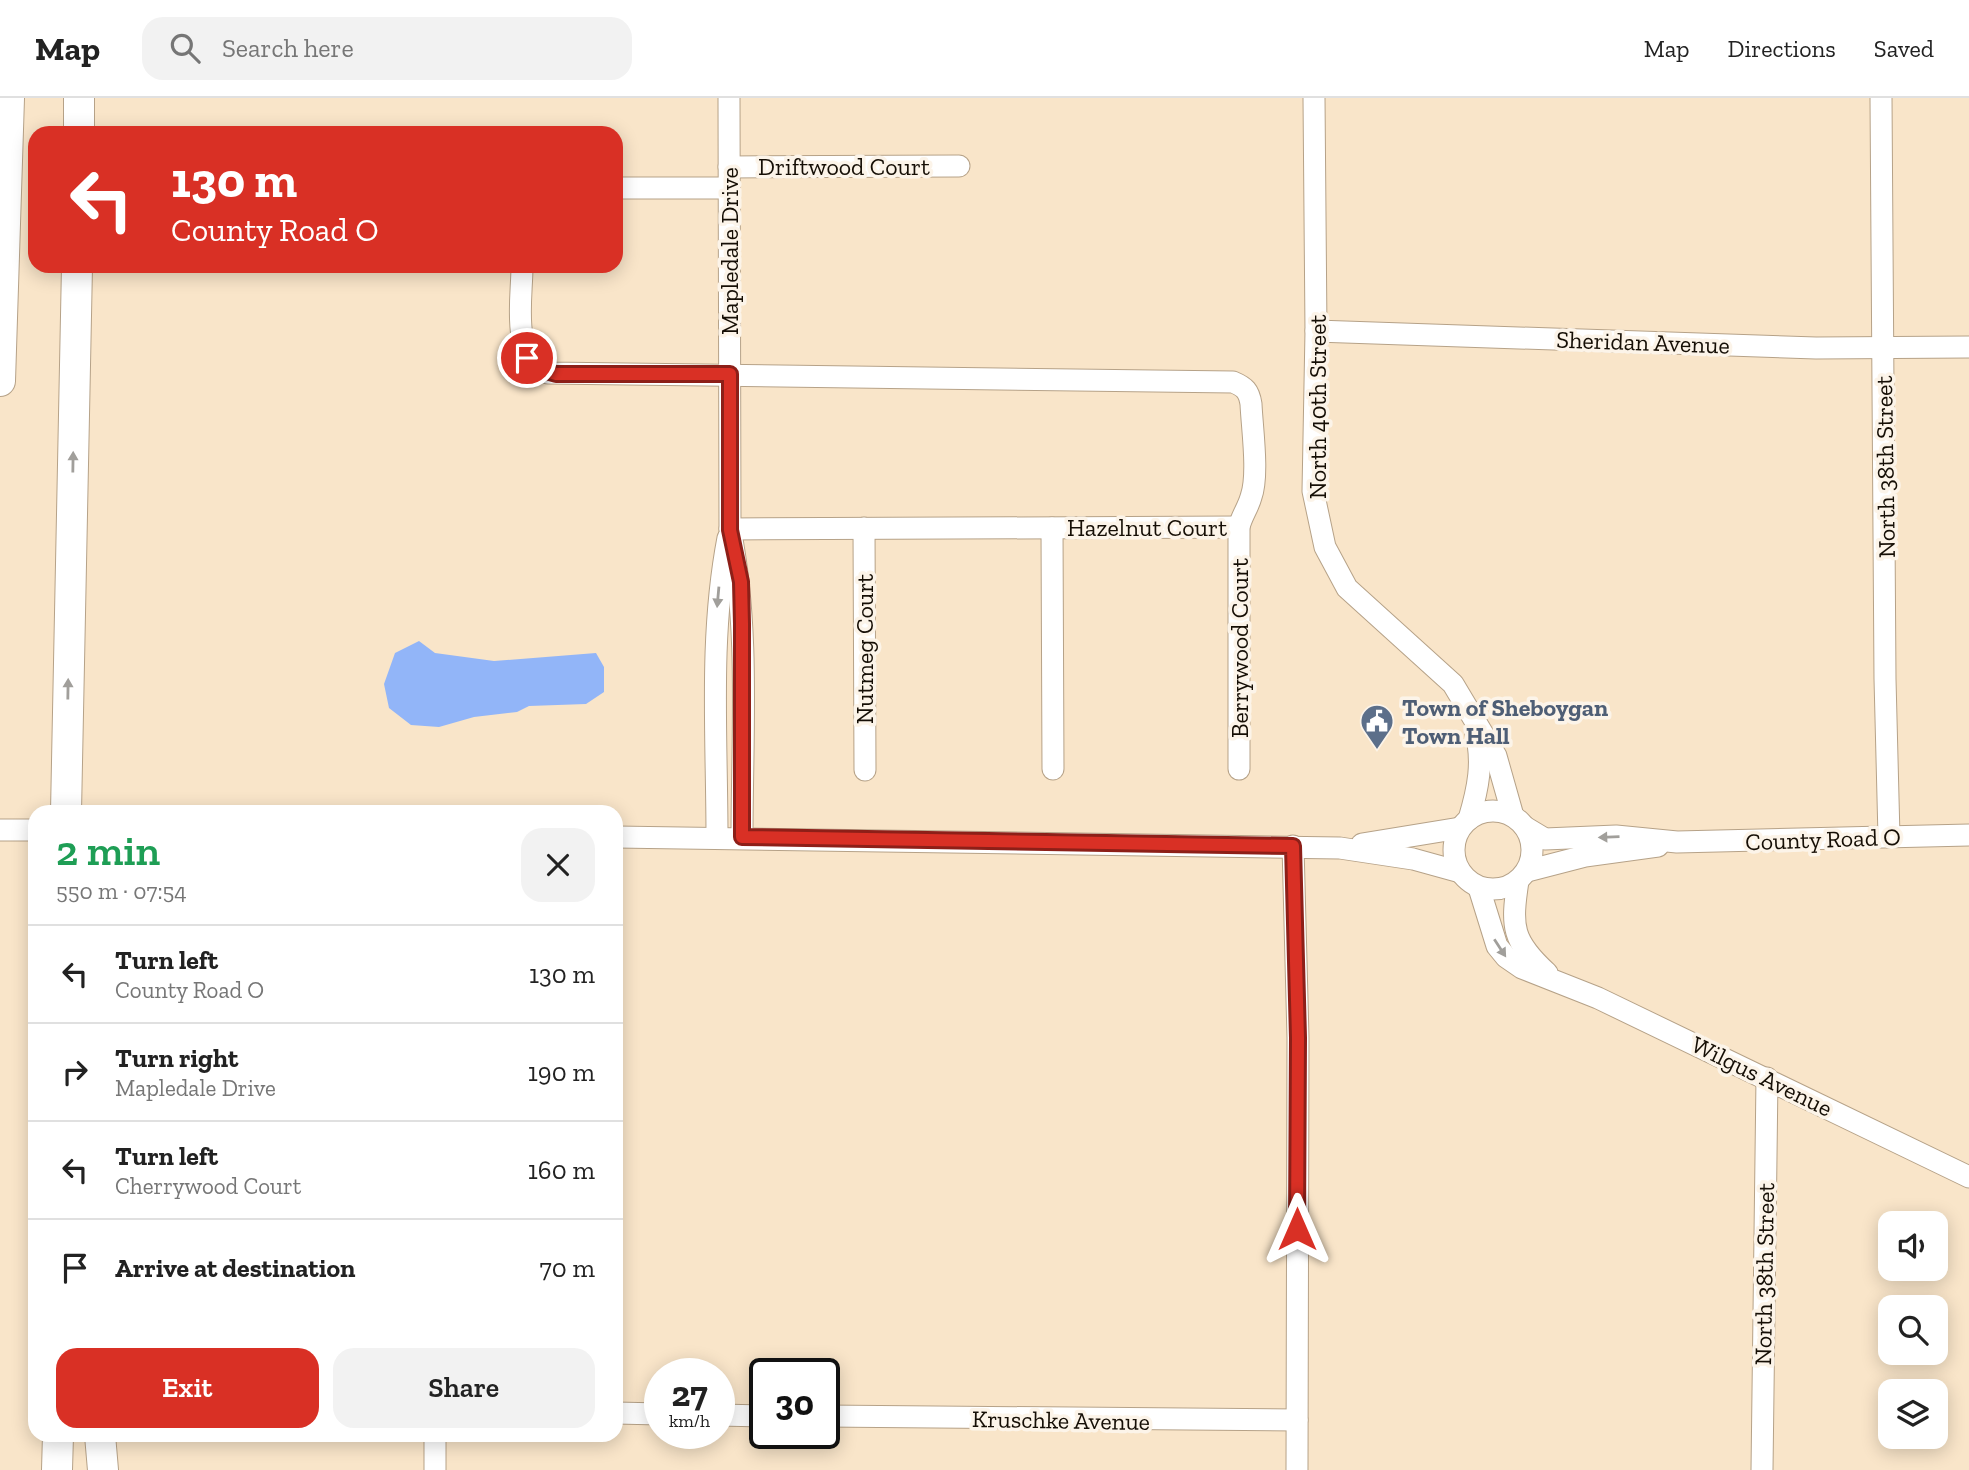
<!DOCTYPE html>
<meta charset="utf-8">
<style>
:root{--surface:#fff;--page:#f2f2f2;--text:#222;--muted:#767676;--line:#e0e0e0;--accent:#d93025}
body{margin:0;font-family:"Zilla Slab",serif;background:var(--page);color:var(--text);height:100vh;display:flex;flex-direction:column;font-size:26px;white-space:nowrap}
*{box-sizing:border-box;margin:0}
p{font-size:23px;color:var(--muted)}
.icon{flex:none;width:38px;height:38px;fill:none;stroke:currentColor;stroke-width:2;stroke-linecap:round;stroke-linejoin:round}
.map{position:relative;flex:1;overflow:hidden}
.details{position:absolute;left:28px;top:707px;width:595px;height:637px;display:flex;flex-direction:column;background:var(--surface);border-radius:21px;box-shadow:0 4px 18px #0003}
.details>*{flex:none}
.hud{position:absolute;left:28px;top:28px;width:595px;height:147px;border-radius:21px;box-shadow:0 4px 18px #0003;background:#d93025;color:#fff;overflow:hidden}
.fabs{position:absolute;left:1878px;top:1113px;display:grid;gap:14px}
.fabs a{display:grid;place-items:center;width:70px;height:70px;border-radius:14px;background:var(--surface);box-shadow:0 4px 18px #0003;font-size:35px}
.speed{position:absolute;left:644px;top:1260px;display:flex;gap:14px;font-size:35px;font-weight:700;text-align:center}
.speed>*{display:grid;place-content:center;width:91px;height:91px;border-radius:50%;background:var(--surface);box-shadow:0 4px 18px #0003;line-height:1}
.speed small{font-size:18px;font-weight:400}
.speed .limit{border:4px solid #111;border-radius:10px;background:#fff;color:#111}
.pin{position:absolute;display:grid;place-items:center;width:60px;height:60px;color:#fff;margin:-30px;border:4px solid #fff;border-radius:50%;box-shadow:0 2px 7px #0007}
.me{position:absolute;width:77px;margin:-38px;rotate:0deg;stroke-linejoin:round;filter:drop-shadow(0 0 5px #0008)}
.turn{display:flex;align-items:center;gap:24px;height:147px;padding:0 28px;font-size:32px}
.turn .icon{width:91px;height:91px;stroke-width:2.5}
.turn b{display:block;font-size:49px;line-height:60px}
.round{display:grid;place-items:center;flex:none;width:74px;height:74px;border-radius:21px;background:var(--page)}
.overview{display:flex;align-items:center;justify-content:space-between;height:119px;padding:0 28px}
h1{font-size:42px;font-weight:600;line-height:52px;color:#1e9e55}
.action{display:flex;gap:14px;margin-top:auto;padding:14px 28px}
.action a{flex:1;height:80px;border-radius:21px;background:var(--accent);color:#fff;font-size:28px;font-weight:600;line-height:80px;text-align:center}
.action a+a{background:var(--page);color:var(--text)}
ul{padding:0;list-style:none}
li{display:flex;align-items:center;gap:21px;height:98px;padding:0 28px;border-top:2px solid var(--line)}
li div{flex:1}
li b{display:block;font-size:26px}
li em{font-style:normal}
header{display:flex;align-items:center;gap:42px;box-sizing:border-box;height:98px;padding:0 35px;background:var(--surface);border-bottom:2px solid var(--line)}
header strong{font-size:33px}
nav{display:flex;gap:38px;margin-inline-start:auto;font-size:24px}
.search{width:490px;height:63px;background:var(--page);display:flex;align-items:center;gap:18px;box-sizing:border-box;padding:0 24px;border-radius:21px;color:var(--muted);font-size:26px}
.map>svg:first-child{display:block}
</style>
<header>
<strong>Map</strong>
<div class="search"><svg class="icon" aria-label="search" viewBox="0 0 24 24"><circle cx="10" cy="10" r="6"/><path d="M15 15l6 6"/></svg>Search here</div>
<nav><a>Map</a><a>Directions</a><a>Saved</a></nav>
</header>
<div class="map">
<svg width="1969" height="1372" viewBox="0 0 1969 1372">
<rect width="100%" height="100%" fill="#f9e5c9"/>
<path fill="#92b5f8" d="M419 543 435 555 494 563 596 555 604 569V594L586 606 529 608 517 614 474 619 439 629 411 627 389 610 384 586 395 555Z"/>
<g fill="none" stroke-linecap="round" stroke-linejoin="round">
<defs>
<g id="minor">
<path d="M729 0 730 431C750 532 742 637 742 739"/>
<path d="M1314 0 1316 233 1313 393 1325 449 1347 490 1453 586 1496 658 1513 718"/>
<path d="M1881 0 1885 581 1889 739"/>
<path d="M729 69 959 68"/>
<path d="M616 90H729"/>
<path d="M522 168C522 204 510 257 548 275L1233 284C1245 289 1249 293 1251 306 1252 330 1259 377 1251 399 1248 410 1242 417 1239 429V671"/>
<path d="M1316 233 1816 250 1969 249"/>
<path d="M864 430 865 672"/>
<path d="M1052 430 1053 671"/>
<path d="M730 431 1239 429"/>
<circle cx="1493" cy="752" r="39"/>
<path d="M1469 721C1478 691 1484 663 1475 632"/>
<path d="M1525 729 1545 741 1616 738 1677 744 1969 737"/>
<path d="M0 732H35"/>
<path d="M616 739 1340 750 1413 761 1460 774"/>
<path d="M717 739C717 639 709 539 728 440"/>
<path d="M1362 746 1460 730"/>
<path d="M1293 748 1298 940 1297 1372"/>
<path d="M1527 773 1585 758 1658 748"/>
<path d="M1518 783C1511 829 1512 843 1547 875"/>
<path d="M1479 790 1497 848 1506 859 1522 870 1598 900 1969 1079"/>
<path d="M616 1315 660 1316"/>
<path d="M719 1317 765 1318"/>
<path d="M824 1318 1297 1322"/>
<path d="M435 1337V1372"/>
<path d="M1762 1372 1767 980"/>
</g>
<g id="highway">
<path d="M79 35V0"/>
<path d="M0 283 9 0"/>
<path d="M66 714 77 168"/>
<path d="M100 1337 103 1372"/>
<path d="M57 1372 58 1337"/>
</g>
</defs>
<use href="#minor" stroke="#b6a288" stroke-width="23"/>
<use href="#highway" stroke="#b6a288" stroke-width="32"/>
<use href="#minor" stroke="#fff" stroke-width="21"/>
<use href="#highway" stroke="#fff" stroke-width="30"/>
</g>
<defs><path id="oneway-solid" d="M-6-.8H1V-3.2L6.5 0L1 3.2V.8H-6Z" transform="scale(1.75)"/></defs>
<g fill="#a19f9b">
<use href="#oneway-solid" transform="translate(73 364) rotate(-89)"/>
<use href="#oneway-solid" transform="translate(718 499) rotate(95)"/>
<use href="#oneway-solid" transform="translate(68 591) rotate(-89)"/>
<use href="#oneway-solid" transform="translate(1609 739) rotate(178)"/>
<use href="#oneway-solid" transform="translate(1500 850) rotate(57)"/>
</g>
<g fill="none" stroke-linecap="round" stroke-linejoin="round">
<defs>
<path id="route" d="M527 260 536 270 556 276H730V432L741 484 742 526V739L1293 748 1298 940 1297 1131"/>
</defs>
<use href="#route" stroke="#8d1f18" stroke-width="18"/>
<use href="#route" stroke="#d93025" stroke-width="12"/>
</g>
<defs>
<symbol id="civic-pin" viewBox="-11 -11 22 30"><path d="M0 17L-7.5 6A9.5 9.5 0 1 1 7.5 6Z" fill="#5c6f8a" stroke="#fcf4e9"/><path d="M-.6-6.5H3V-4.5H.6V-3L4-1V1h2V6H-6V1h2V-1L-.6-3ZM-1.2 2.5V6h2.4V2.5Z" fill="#fff"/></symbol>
</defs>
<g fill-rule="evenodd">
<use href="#civic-pin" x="1358" y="604" width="38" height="52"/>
</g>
<g text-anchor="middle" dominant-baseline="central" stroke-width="7" stroke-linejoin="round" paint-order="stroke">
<g font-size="24" fill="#150e05" stroke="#fcf4e9">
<text x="844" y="68">Driftwood Court</text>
<text transform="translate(729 153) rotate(-90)">Mapledale Drive</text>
<text transform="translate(1643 244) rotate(2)">Sheridan Avenue</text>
<text transform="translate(1317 309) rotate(-90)">North 40th Street</text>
<text transform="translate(1885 369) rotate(-91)">North 38th Street</text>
<text x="1147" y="429">Hazelnut Court</text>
<text transform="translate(1239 550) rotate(-90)">Berrywood Court</text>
<text transform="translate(864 551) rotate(-90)">Nutmeg Court</text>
<text transform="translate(1823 741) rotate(-2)">County Road O</text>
<text transform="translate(1762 978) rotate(26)">Wilgus Avenue</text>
<text transform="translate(1764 1176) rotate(-89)">North 38th Street</text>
<text transform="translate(1061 1322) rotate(1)">Kruschke Avenue</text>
</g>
<g font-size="24" font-weight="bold" fill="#4e5e75" stroke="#fcf4e9" text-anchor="start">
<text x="1402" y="609">Town of Sheboygan<tspan x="1402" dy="28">Town Hall</tspan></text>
</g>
</g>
</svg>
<div class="fabs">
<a><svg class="icon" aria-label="sound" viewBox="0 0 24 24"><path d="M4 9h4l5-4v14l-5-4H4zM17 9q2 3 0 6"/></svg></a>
<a><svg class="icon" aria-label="search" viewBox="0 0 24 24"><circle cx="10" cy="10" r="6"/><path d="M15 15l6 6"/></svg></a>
<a><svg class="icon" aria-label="layers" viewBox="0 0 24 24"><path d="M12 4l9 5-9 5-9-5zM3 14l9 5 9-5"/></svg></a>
</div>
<div class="speed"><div>27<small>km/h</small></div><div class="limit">30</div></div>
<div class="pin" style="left:527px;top:260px;background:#d93025"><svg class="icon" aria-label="arrive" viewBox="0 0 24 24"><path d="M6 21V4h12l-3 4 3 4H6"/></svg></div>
<svg class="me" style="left:1297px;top:1131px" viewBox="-20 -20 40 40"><path d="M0-17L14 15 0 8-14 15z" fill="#d93025" stroke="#fff" stroke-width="4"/></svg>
<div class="hud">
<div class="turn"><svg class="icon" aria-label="left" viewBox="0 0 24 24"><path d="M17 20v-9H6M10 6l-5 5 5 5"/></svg><div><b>130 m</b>County Road O</div></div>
</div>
<section class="details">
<div class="overview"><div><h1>2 min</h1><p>550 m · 07:54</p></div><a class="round"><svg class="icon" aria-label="close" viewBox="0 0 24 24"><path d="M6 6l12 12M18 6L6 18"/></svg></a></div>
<ul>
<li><svg class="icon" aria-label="left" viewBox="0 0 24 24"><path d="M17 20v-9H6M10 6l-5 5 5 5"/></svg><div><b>Turn left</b><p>County Road O</p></div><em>130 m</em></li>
<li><svg class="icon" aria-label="right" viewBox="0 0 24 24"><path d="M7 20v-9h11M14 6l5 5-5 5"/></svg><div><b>Turn right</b><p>Mapledale Drive</p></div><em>190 m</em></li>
<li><svg class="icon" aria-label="left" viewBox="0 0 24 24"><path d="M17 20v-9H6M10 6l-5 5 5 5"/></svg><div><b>Turn left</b><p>Cherrywood Court</p></div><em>160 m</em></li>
<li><svg class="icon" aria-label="arrive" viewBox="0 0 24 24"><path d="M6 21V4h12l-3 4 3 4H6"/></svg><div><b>Arrive at destination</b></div><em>70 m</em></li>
</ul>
<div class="action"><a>Exit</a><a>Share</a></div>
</section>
</div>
